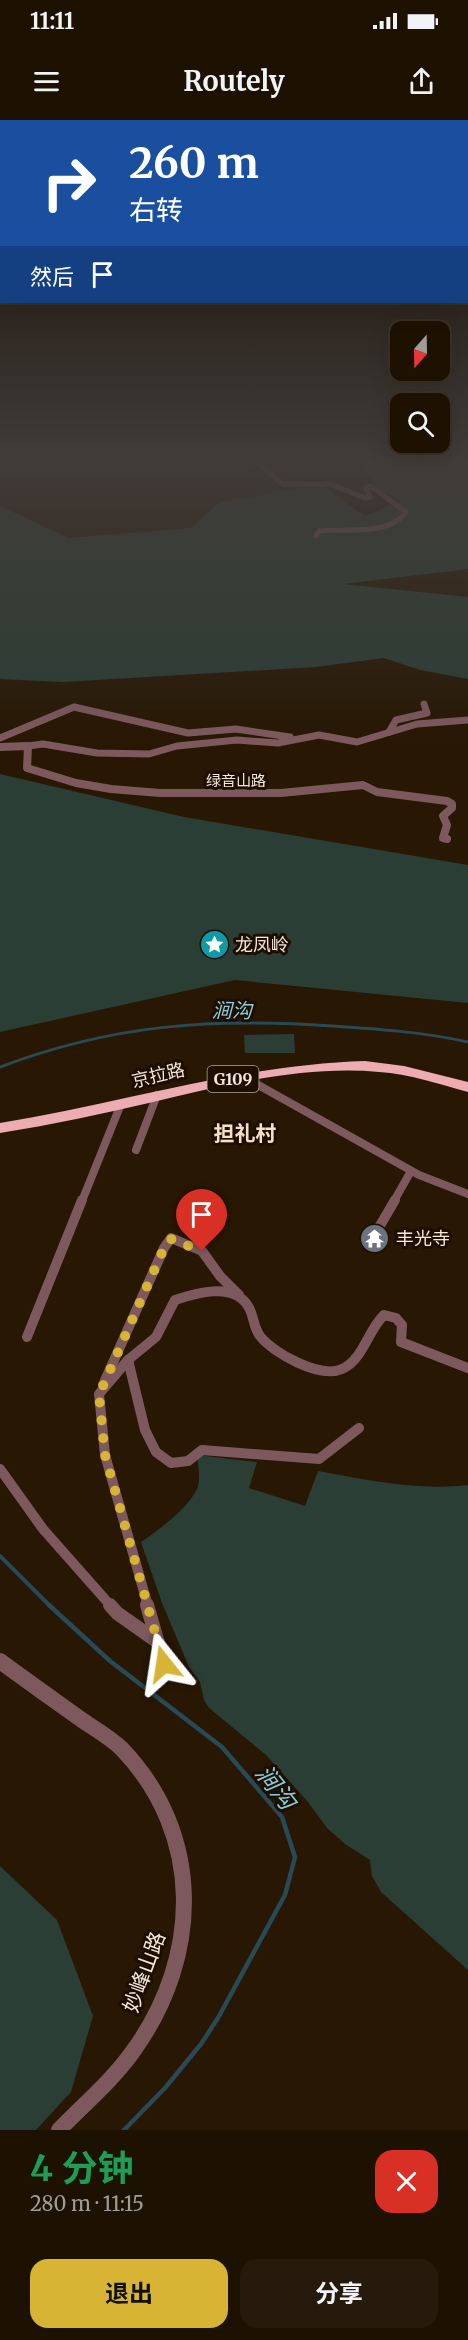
<!DOCTYPE html>
<html lang="zh">
<meta charset="utf-8">
<style>
:root{--surface:#1d1102;--page:#251a0c;--text:#f1f3f6;--muted:#a09d99;--line:#3b3124;--accent:#d7b434}
body{margin:0;font-family:Merriweather,"Noto Sans SC",serif;background:var(--page);color:var(--text);height:100vh;display:flex;flex-direction:column;font-size:22px;white-space:nowrap}
*{box-sizing:border-box;margin:0}
p{font-size:20px;color:var(--muted)}
.icon{flex:none;width:33px;height:33px;fill:none;stroke:currentColor;stroke-width:2;stroke-linecap:round;stroke-linejoin:round}
.map{position:relative;height:2010px;overflow:hidden}
.sheet{display:flex;flex-direction:column;background:var(--surface);flex:1}
.sheet>*{flex:none}
.hud{position:absolute;left:0px;top:0px;width:468px;height:183px;box-shadow:0 6px 24px #0002,0 0 0 2px var(--line);background:#1a4fa0;color:#fff;overflow:hidden}
.needle{width:39px;rotate:200deg}
.tools{position:absolute;left:390px;top:201px;display:grid;gap:12px}
.tools a{display:grid;place-items:center;width:60px;height:60px;border-radius:12px;background:var(--surface);box-shadow:0 6px 24px #0002,0 0 0 2px var(--line);font-size:30px}
.pin{position:absolute;display:grid;place-items:center;width:51px;height:51px;color:#fff;margin:-62px -26px;border-radius:50% 50% 50% 0;rotate:-45deg;box-shadow:0 0 6px #0007}
.pin .icon{rotate:45deg}
.me{position:absolute;width:66px;margin:-33px;rotate:345deg;stroke-linejoin:round;filter:drop-shadow(0 0 4px #0008)}
.turn{display:flex;align-items:center;gap:21px;height:126px;padding:0 30px;font-size:27px}
.turn .icon{width:78px;height:78px;stroke-width:2.5}
.turn b{display:block;font-size:42px;line-height:51px}
.then{display:flex;align-items:center;height:57px;padding:0 30px;background:#0003;gap:12px;font-size:22px}
.round{display:grid;place-items:center;flex:none;width:63px;height:63px;border-radius:18px;background:var(--page)}
.head{display:flex;align-items:center;justify-content:space-between;height:102px;padding:0 30px}
h1{font-size:36px;font-weight:700;line-height:45px;color:#1e9e55}
.primary-button{display:flex;gap:12px;margin-top:auto;padding:12px 30px}
.primary-button a{flex:1;height:69px;border-radius:18px;background:var(--accent);color:#111;font-size:24px;font-weight:700;line-height:69px;text-align:center}
.primary-button a+a{background:var(--page);color:var(--text)}
.status{display:flex;justify-content:space-between;align-items:center;height:42px;padding:0 30px;background:var(--surface);direction:ltr}
.status svg{height:16px;fill:currentColor}
header{display:flex;justify-content:space-between;align-items:center;height:78px;padding:0 30px;background:var(--surface);font-size:27px;font-weight:700}
.map>svg:first-child{display:block}
</style>
<div class="status"><b>11:11</b><svg viewBox="0 0 49 12"><path d="M0 12V9h3v3zM5 12V6h3v6zM10 12V3h3v9zM15 12V0h3v12zM26 1h20v11H26zM47 4h2v5h-2z"/></svg></div>
<header><svg class="icon" aria-label="menu" viewBox="0 0 24 24"><path d="M4 6h16M4 12h16M4 18h16"/></svg>Routely<svg class="icon" aria-label="share" viewBox="0 0 24 24"><path d="M12 15V3M7 8l5-5 5 5M5 13v7h14v-7"/></svg></header>
<div class="map">
<svg width="468" height="2010" viewBox="0 0 468 2010">
<rect width="100%" height="100%" fill="#271703"/>
<g fill="#2b3e35">
<path d="M350 340H455L468 343V449L343 464 468 477V559L420 550 384 538 316 547 63 562 0 559V386L69 418 191 408 220 382 321 365 365 396 401 381 376 367 360 342Z"/>
<path d="M0 654 184 697 468 745V883L235 860 0 912Z"/>
<path d="M294 914 295 933H245L244 915Z"/>
<path d="M197 1335 257 1342 249 1368 305 1386 318 1351C367 1360 419 1371 468 1365V1850L381 1772 372 1756 370 1740 345 1724 327 1708 308 1682 266 1635 209 1588 204 1580 200 1562 189 1547 162 1483 141 1422C159 1410 187 1389 197 1369 201 1359 198 1345 197 1335Z"/>
<path d="M0 1746 57 1800 93 1896 71 1972 36 2010H0Z"/>
</g>
<g fill="none" stroke-linecap="round" stroke-linejoin="round">
<path stroke="#274a56" stroke-width="3" d="M0 947C114 904 212 898 332 906 378 909 423 912 468 922"/>
<path stroke="#274a56" stroke-width="4" d="M0 1436 50 1486"/>
<path stroke="#274a56" stroke-width="4.5" d="M49 1485 110 1541 222 1627 282 1697 295 1737 285 1775 218 1898 201 1924 165 1968 124 2010"/>
</g>
<path fill="#402b16" d="M365 1108 375 1116 382 1115 390 1119 385 1127 360 1116Z"/>
<g fill="none" stroke-linecap="round" stroke-linejoin="round">
<path stroke="#7d595d" stroke-width="5" d="M255 340 282 364H330L365 378 370 377 366 367 371 366 406 392C390 416 345 408 319 411L316 416"/>
<g stroke="#7d595d" stroke-width="7">
<path d="M389 612 396 600 427 593 424 584"/>
<path d="M0 618 74 587 188 613 236 609 290 617"/>
<path d="M28 626 43 624 97 633 149 634 177 626 237 620 278 623 319 615 357 622 417 604 468 600"/>
</g>
<g stroke="#7d595d" stroke-width="8">
<path d="M244 957 419 1055 468 1074"/>
<path d="M136 1030 157 975"/>
<path d="M82 1081 121 984"/>
<path d="M394 1081 411 1051"/>
</g>
<g stroke="#7d595d" stroke-width="10">
<path d="M378 1109 395 1080"/>
<path d="M27 1217 82 1080"/>
<path d="M128 1240 156 1217 175 1180C196 1173 233 1162 248 1186 254 1195 253 1207 260 1216 273 1233 320 1259 342 1249 363 1240 368 1210 384 1195L396 1198 402 1205 401 1222 468 1248"/>
<path d="M103 1265 164 1128 171 1118 202 1131 220 1156 239 1175"/>
<path d="M0 1349 43 1409 111 1486"/>
<path d="M148 1486 105 1335 99 1274 128 1240 145 1310 156 1332 171 1343 188 1341 202 1330 319 1339 359 1308"/>
</g>
<g stroke="#7d595d" stroke-width="14">
<path d="M110 1485 117 1493 158 1522"/>
<path d="M147 1485 164 1544"/>
</g>
<path stroke="#7d595d" stroke-width="8" d="M0 627 28 626 27 648 76 663 111 669 160 673H281L363 665 377 672 447 681 452 684V688L443 696 447 705 443 718 447 719"/>
<path stroke="#7d595d" stroke-width="16" d="M0 1541C27 1561 54 1580 82 1600 95 1609 111 1618 122 1629 204 1715 201 1836 134 1930 113 1960 84 1984 59 2010"/>
<path fill="#ecacb2" fill-rule="evenodd" d="M365 941 404 946 468 962V972C439 964 409 954 379 952 304 945 225 965 153 982 102 994 51 1005 0 1013V1003C124 983 238 945 365 941Z"/>
</g>
<linearGradient id="sky" x2="0" y2="1"><stop stop-color="#150d02"/><stop offset="0.55" stop-color="#413c39"/><stop offset="1" stop-color="#413c39" stop-opacity="0"/></linearGradient>
<rect width="468" height="621" fill="url(#sky)"/>
<g fill="none" stroke-linecap="round" stroke-linejoin="round">
<path stroke="#d7b434" stroke-width="10" stroke-dasharray="0 18" d="M164 1544 105 1335 99 1275 164 1128 171 1119 202 1131"/>
</g>
<defs>
<symbol id="sight-disc" viewBox="-11 -11 22 22"><circle r="9.5" fill="#0f9aa8" stroke="#1d0e00"/><path d="M0-6L1.8-2.2L6-1.7L2.9 1.2L3.7 5.4L0 3.3L-3.7 5.4L-2.9 1.2L-6-1.7L-1.8-2.2Z" fill="#fff"/></symbol>
<symbol id="temple-disc" viewBox="-11 -11 22 22"><circle r="9.5" fill="#6b7280" stroke="#1d0e00"/><path d="M0-6L5-2H3V0L6.5 2.5H4V6H1.5V3h-3V6H-4V2.5H-6.5L-3 0V-2H-5Z" fill="#fff"/></symbol>
</defs>
<g fill-rule="evenodd">
<use href="#sight-disc" x="198" y="808" width="33" height="33"/>
<use href="#temple-disc" x="358" y="1102" width="33" height="33"/>
</g>
<g text-anchor="middle" dominant-baseline="central" stroke-width="6" stroke-linejoin="round" paint-order="stroke">
<g font-size="15" fill="#f3e7db" stroke="#1d0e00">
<text x="236" y="660">绿音山路</text>
</g>
<rect fill="#1d0e00" stroke="#b3a699" stroke-width="1.5" x="207.5" y="946" width="51" height="26" rx="4.5"/>
<g font-size="16" font-weight="bold" fill="#f3e7db">
<text x="233" y="959">G109</text>
</g>
<g font-size="18" fill="#f3e7db" stroke="#1d0e00" text-anchor="start">
<text x="235" y="824">龙凤岭</text>
<text x="396" y="1118">丰光寺</text>
</g>
<g font-size="18" fill="#f3e7db" stroke="#1d0e00">
<text transform="translate(158 955) rotate(-13)">京拉路</text>
</g>
<g font-size="20" font-style="italic" fill="#88cce2" stroke="#1d0e00">
<text transform="translate(232 890) rotate(1)">涧沟</text>
</g>
<g font-size="21" font-weight="bold" fill="#f5dfc6" stroke="#1d0e00">
<text x="245" y="1013">担礼村</text>
</g>
<g font-size="21" fill="#f3e7db" stroke="#1d0e00">
<text transform="translate(144 1852) rotate(-70)">妙峰山路</text>
</g>
<g font-size="24" font-style="italic" fill="#88cce2" stroke="#1d0e00">
<text transform="translate(276 1667) rotate(52)">涧沟</text>
</g>
</g>
</svg>
<div class="tools">
<a><svg class="needle" viewBox="-14 -14 28 28"><path d="M0-13l5 13h-10z" fill="#e53935"/><path d="M0 13l5-13h-10z" fill="#a09d99"/></svg></a>
<a><svg class="icon" aria-label="search" viewBox="0 0 24 24"><circle cx="10" cy="10" r="6"/><path d="M15 15l6 6"/></svg></a>
</div>
<div class="pin" style="left:202px;top:1131px;background:#d93025"><svg class="icon" aria-label="arrive" viewBox="0 0 24 24"><path d="M6 21V4h12l-3 4 3 4H6"/></svg></div>
<svg class="me" style="left:164px;top:1544px" viewBox="-20 -20 40 40"><path d="M0-17L14 15 0 8-14 15z" fill="#d7b434" stroke="#fff" stroke-width="4"/></svg>
<div class="hud">
<div class="turn"><svg class="icon" aria-label="right" viewBox="0 0 24 24"><path d="M7 20v-9h11M14 6l5 5-5 5"/></svg><div><b>260 m</b>右转</div></div>
<div class="then">然后<svg class="icon" aria-label="arrive" viewBox="0 0 24 24"><path d="M6 21V4h12l-3 4 3 4H6"/></svg></div>
</div>
</div>
<section class="sheet">
<div class="head"><div><h1>4 分钟</h1><p>280 m · 11:15</p></div><a class="round" style="background:#d93025;color:#fff"><svg class="icon" aria-label="close" viewBox="0 0 24 24"><path d="M6 6l12 12M18 6L6 18"/></svg></a></div>
<div class="primary-button"><a>退出</a><a>分享</a></div>
</section>
